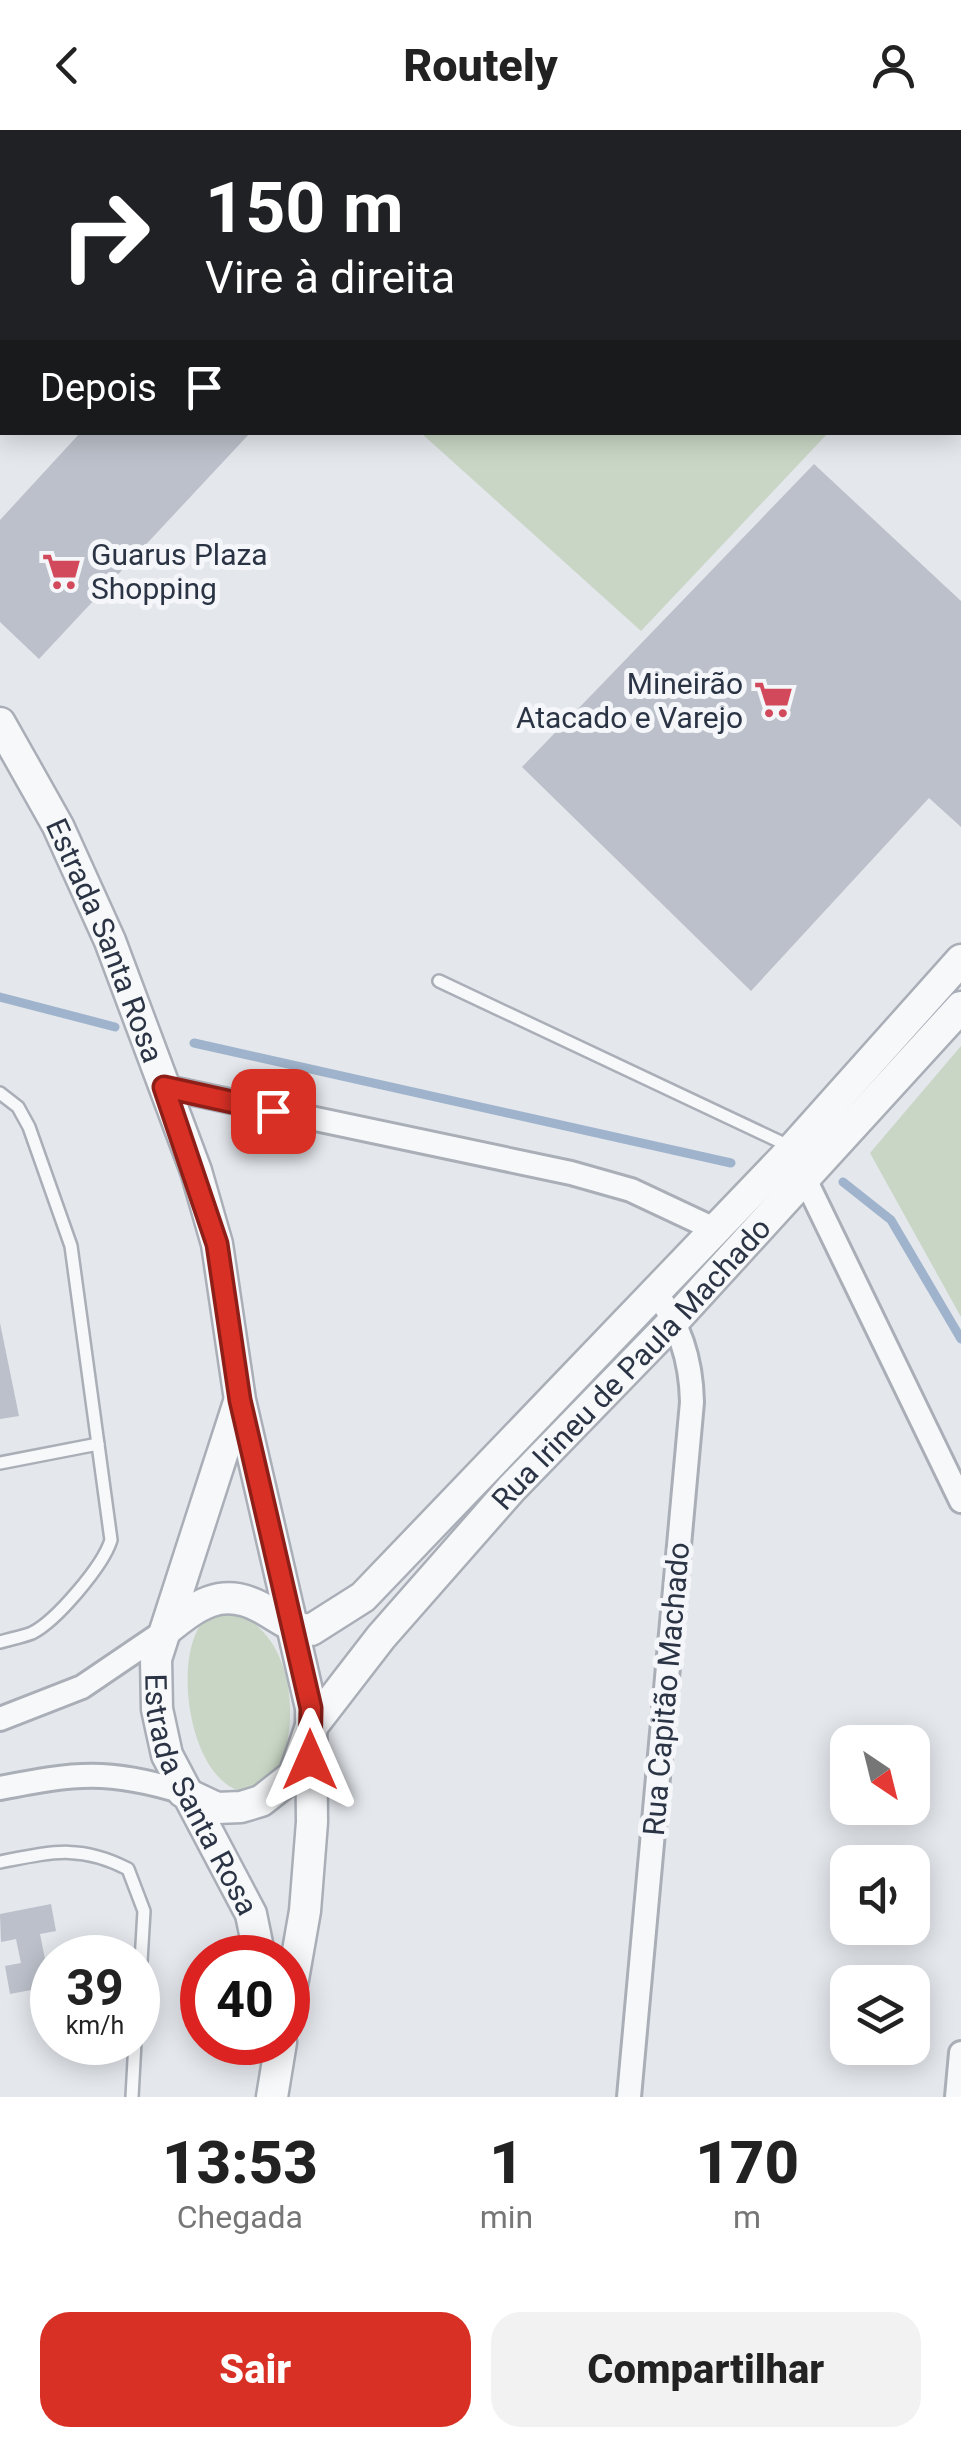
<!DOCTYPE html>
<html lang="pt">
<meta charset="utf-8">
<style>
:root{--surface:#fff;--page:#f2f2f2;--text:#222;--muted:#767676;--accent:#d93025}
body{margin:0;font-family:Roboto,sans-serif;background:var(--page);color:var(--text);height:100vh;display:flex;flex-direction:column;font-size:38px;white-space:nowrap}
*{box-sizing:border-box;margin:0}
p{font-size:32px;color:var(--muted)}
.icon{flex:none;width:55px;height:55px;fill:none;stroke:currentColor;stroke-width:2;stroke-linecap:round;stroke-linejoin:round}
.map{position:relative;height:1967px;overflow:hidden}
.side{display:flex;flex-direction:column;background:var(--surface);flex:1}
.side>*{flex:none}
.hud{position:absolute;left:0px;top:0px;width:962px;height:305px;box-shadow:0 5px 25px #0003;background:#202124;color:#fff;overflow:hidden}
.needle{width:65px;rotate:145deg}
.fabs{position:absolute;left:830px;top:1595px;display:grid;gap:20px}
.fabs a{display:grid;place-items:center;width:100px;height:100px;border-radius:20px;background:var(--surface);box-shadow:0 5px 25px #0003;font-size:50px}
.speed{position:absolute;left:30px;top:1805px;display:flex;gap:20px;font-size:50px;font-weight:700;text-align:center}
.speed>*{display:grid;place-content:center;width:130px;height:130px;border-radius:50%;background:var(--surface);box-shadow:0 5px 25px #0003;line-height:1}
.speed small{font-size:25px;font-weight:400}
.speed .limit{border:15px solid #d22;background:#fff;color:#111}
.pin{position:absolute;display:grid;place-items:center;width:85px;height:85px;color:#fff;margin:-42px;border-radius:20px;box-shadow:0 5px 15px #0006}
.me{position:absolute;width:110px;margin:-55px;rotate:0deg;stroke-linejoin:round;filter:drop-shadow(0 0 8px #0008)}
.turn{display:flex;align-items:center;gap:35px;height:210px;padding:0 40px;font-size:45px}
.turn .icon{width:130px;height:130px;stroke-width:2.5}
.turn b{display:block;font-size:70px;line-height:85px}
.then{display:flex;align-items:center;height:95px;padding:0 40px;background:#0003;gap:20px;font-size:38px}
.eta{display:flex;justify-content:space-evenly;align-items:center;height:170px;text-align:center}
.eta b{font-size:60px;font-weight:800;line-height:70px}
.cta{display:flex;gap:20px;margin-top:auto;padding:20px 40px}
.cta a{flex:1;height:115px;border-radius:30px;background:var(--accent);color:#fff;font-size:40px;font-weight:800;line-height:115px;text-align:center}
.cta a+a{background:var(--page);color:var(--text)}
header{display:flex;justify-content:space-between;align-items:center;height:130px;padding:0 40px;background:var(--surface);font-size:45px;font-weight:800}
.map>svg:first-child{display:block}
</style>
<header><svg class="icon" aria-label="back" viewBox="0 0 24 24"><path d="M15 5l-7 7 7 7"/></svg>Routely<svg class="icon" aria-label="person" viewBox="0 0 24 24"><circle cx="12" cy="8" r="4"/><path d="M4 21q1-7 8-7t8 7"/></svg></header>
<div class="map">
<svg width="961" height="1967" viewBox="0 0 961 1967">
<rect width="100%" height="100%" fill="#e4e7ec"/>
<g fill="#c9d6c5">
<path d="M421 303H828L641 501Z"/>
<path d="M961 916V1187L870 1023Z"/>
<path d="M229 1480C285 1498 298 1566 286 1617 284 1626 282 1640 276 1647 270 1653 257 1658 249 1663 191 1658 172 1535 201 1494 207 1485 219 1483 229 1480Z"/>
</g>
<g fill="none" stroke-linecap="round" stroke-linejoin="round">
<g stroke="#9fb4cc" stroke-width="9">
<path d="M0 867 115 897"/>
<path d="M194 913 731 1033"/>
<path d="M843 1052 891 1090 961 1209"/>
</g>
</g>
<g fill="#bbc0ca">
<path d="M81 302H251L39 529 0 492V390Z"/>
<path d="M814 334 961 471V697L929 668 751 861 522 637Z"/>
<path d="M0 1193 19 1286 0 1289Z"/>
<path d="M51 1774 56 1801 40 1804 45 1829 52 1827V1856L10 1864 5 1836 21 1833 16 1809 1 1812 0 1784Z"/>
</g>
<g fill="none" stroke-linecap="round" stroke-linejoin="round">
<defs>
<g id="service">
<path d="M439 851 789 1016"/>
<path d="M0 963 18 977 29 997 71 1116 111 1410C103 1436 56 1491 32 1503 22 1507 10 1509 0 1512"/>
<path d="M0 1333 98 1314"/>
<path d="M0 1732C51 1722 80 1714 128 1739L144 1781 138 1882"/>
<path d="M132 1967 135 1912"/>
</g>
<g id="minor">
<path d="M164 957 571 1043 631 1060 714 1099"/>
<path d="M805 1049 961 1371"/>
<path d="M0 1589 82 1557 166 1500"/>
<path d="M0 1658C75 1643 109 1639 183 1662"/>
<path d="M629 1967 692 1272C691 1227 679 1195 654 1159"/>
<path d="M957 1967 961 1923"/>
</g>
<g id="tertiary">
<path id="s1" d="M0 593 58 696 110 811 196 1041 217 1114 240 1270 311 1578 312 1692 305 1781 288 1878"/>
<path id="s2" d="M239 1272 156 1529 157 1579 167 1625 251 1784 260 1828"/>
<path d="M166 1500C196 1476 221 1456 260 1477 279 1487 289 1498 311 1500L363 1467 785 1027 961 830"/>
<path id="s3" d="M183 1662 217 1678 241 1677 261 1671 294 1645 310 1599 381 1507 512 1358 675 1190 961 877"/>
<path d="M272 1967 281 1912"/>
</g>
</defs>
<use href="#service" stroke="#a9aeb7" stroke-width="16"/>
<use href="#minor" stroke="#a9aeb7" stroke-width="28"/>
<use href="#tertiary" stroke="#a9aeb7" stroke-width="35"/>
<use href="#service" stroke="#f7f8fa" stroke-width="11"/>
<use href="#minor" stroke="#f7f8fa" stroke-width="22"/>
<use href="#tertiary" stroke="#f7f8fa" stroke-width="30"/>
</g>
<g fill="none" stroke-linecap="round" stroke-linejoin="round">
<defs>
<path id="route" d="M273 981 164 957 217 1114 240 1270 311 1578 310 1630"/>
</defs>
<use href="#route" stroke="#8d1f18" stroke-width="25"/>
<use href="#route" stroke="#d93025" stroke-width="18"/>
</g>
<defs>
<symbol id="supermarket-bare" viewBox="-9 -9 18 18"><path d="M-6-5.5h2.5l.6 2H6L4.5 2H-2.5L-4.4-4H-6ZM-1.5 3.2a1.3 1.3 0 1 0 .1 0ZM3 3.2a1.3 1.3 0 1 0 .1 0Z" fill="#d1495b" stroke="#f4f6f9" stroke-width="2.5" paint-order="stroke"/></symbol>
</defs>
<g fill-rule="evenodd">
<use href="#supermarket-bare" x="34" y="414" width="55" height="55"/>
<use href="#supermarket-bare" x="746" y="542" width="55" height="55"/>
</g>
<g text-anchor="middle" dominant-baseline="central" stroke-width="10" stroke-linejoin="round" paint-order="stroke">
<g font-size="30" fill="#2b3445" stroke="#f4f6f9" text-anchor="start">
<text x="91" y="424">Guarus Plaza<tspan x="91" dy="34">Shopping</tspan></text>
<text x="743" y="553" text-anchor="end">Mineirão<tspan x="743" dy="34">Atacado e Varejo</tspan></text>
</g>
<g font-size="30" fill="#2b3445" stroke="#f4f6f9">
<text stroke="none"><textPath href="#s1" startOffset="242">Estrada Santa Rosa</textPath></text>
<text stroke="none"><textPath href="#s3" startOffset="660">Rua Irineu de Paula Machado</textPath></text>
<text transform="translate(666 1559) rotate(-85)">Rua Capitão Machado</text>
<text stroke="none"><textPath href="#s2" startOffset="415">Estrada Santa Rosa</textPath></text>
</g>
</g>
</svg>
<div class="fabs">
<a><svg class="needle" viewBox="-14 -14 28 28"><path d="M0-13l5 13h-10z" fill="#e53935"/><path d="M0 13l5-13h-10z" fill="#767676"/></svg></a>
<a><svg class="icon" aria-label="sound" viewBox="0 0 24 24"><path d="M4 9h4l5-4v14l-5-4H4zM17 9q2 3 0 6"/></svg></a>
<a><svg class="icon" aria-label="layers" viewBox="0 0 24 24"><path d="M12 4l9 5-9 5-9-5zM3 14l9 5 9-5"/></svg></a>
</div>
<div class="speed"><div>39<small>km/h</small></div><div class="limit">40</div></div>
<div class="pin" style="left:273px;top:981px;background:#d93025"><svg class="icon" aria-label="arrive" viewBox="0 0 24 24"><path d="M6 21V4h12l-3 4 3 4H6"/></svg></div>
<svg class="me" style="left:310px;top:1630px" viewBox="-20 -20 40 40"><path d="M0-17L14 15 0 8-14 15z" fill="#d93025" stroke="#fff" stroke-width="4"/></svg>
<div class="hud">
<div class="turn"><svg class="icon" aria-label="right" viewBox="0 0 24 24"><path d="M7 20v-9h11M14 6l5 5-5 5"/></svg><div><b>150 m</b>Vire à direita</div></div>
<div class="then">Depois<svg class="icon" aria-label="arrive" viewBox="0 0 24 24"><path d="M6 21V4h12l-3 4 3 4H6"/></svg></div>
</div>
</div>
<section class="side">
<div class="eta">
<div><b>13:53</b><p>Chegada</p></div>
<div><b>1</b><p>min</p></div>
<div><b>170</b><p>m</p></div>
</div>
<div class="cta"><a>Sair</a><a>Compartilhar</a></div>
</section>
